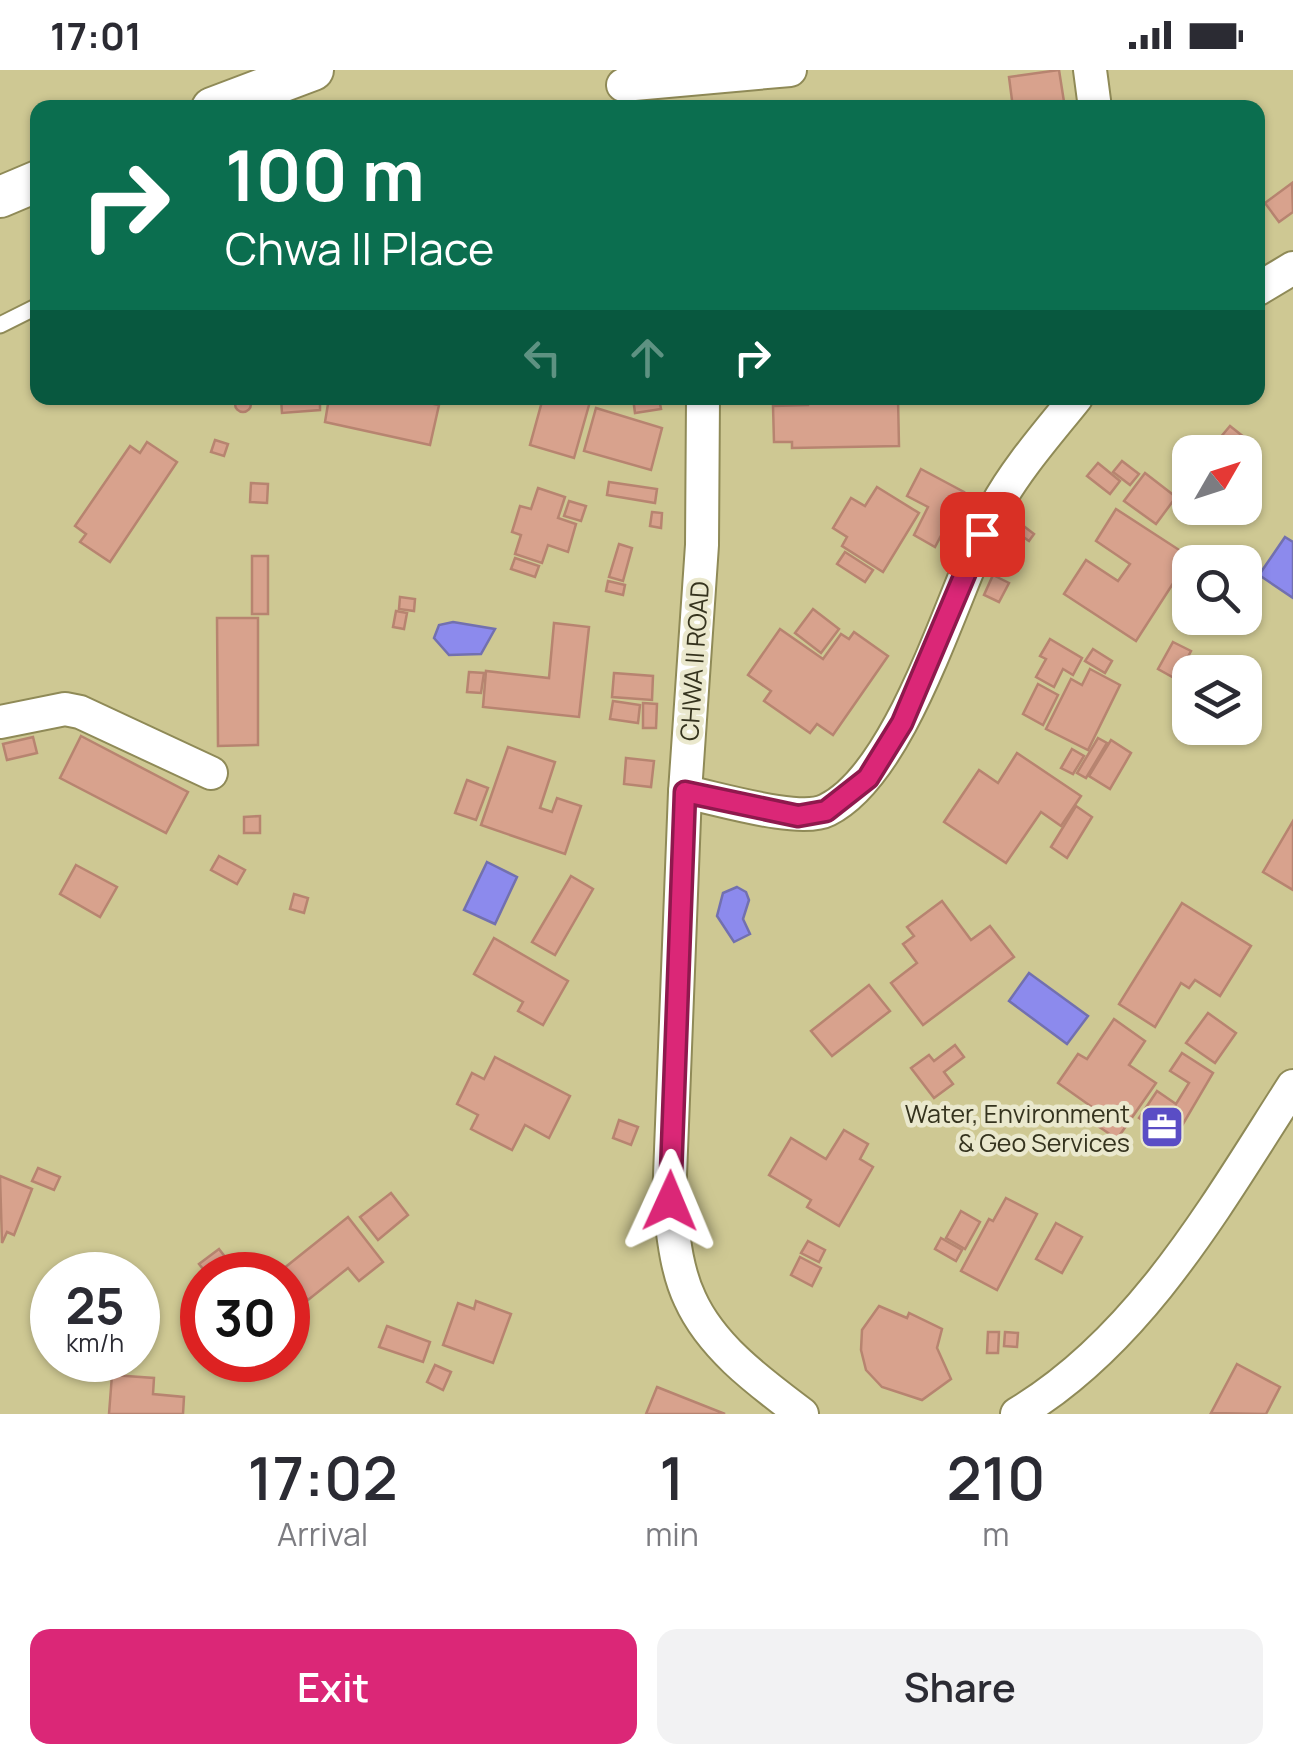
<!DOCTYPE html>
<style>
:root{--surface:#fff;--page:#f2f2f3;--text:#2b2b33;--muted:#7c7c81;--accent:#db2777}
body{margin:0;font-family:Manrope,sans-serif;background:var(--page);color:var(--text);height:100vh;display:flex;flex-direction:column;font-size:38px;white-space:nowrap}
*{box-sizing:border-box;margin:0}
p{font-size:32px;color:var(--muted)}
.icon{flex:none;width:55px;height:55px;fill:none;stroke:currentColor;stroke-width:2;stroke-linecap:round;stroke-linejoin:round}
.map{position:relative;height:1344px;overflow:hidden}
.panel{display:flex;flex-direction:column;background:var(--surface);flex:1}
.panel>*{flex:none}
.banner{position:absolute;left:30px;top:30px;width:1235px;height:305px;border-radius:20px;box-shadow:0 2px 8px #0004;background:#0b6e4f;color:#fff;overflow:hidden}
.needle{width:65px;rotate:51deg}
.tools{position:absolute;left:1172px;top:365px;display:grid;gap:20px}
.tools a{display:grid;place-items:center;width:90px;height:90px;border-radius:20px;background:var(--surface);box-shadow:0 2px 8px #0004;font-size:50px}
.speed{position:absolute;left:30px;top:1182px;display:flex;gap:20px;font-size:50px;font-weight:700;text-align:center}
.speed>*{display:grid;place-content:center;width:130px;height:130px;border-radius:50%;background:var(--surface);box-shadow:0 2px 8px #0004;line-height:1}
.speed small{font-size:25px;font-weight:400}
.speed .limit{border:15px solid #d22;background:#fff;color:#111}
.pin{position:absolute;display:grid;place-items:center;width:85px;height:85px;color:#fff;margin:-42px;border-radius:20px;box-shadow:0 5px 15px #0006}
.me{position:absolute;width:110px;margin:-55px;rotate:1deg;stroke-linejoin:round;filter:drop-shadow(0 0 8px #0008)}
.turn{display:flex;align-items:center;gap:35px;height:210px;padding:0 30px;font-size:45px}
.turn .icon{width:130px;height:130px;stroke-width:2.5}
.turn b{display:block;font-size:70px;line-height:85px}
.lanes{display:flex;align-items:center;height:95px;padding:0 30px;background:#0003;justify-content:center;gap:50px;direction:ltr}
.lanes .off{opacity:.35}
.eta{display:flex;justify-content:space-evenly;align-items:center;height:170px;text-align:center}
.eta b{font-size:60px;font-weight:600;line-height:70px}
.primary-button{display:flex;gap:20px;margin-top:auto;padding:20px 30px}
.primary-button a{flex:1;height:115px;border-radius:20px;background:var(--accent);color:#fff;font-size:40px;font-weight:600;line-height:115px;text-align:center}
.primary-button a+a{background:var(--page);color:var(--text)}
.status{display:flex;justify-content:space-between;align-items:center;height:70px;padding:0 50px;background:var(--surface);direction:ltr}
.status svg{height:28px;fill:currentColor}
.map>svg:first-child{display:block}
</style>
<div class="status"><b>17:01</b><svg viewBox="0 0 49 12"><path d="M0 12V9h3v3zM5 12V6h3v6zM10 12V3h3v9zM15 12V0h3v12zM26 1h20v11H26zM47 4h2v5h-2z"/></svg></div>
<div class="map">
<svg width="1293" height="1344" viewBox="0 0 1293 1344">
<rect width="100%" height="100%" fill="#cec893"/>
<g fill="#8c8aed" stroke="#7270af" stroke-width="2.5">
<path d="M1285 467 1293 472V528L1259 505Z"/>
<path d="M453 552 495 559 481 584 449 585 434 568 439 555Z"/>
<path d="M487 792 517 807 495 854 464 840Z"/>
<path d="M737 817 746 822 749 830 743 849 750 864 734 872 717 846 723 823Z"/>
<path d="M1029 903 1088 946 1067 974 1009 931Z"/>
</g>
<g fill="#d8a28d" stroke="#b78470" stroke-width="2.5">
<path d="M1059 0 1065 38H1013L1009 7Z"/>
<path d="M1292 113 1293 142 1279 152 1265 133Z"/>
<circle cx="243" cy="334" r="8"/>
<path d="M281 328H320V340L282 343Z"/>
<path d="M329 328H402L439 335 430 375 325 352Z"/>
<path d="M543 328H591L574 388 530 375Z"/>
<path d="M633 328H659L661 339 635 343Z"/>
<path d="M808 328H898L899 376 792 378V372H774L773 336 808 335Z"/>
<path d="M596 338 662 358 651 400 584 381Z"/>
<path d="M1230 356 1259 379 1245 396V382H1192L1199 373 1209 381Z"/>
<path d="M215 370 228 374 224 386 211 382Z"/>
<path d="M147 372 177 392 110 492 80 472 86 464 75 456 130 376 140 383Z"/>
<path d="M1122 391 1139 404 1130 415 1113 402Z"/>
<path d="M1098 393 1120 411 1110 424 1087 406Z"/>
<path d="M921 399 964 422 935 477 914 465 928 437 907 426Z"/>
<path d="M1145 403 1176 427 1156 454 1124 431Z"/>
<path d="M1190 406V437L1175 425Z"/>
<path d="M609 412 657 419 655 433 607 425Z"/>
<path d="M251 413 268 414 267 433 250 432Z"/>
<path d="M877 417 919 443 883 502 842 476 847 467 833 458 851 428 865 436Z"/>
<path d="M538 418 565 427 558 448 576 454 568 482 548 475 542 493 515 484 521 465 512 462 520 436 531 439Z"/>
<path d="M569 431 586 436 581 451 564 446Z"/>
<path d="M1116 439 1190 487 1136 571 1064 524 1086 490 1118 511 1130 494 1096 471Z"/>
<path d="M652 442 662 443 661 458 650 456Z"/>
<path d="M1021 454 1034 464 1029 471 1015 461Z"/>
<path d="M619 474 632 478 623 511 609 507Z"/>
<path d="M845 482 873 500 865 512 837 494Z"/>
<rect x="252" y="486" width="16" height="58"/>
<path d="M515 488 539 496 535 507 511 499Z"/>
<path d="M993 505 1009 513 999 532 984 525Z"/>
<path d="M608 511 625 515 623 525 606 521Z"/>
<path d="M400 527 415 529 414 541 399 539Z"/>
<path d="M813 539 839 559 821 583 795 563Z"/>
<path d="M396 541 407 543 404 559 393 557Z"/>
<path d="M217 548H258V675L218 676Z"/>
<path d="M554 553 589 557 579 647 483 637 486 601 549 608Z"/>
<path d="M780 559 823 589 841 564 849 569 854 562 888 586 833 665 817 654 810 663 764 631 771 621 748 605Z"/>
<path d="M1050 569 1082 588 1073 605 1063 599 1054 617 1036 607 1046 589 1040 586Z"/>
<path d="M1173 572 1191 581 1176 609 1158 599Z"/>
<path d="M1093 579 1112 591 1105 603 1085 591Z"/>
<path d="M1090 599 1120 615 1088 680 1046 659 1071 609 1082 615Z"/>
<path d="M469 602 484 603 481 623 467 622Z"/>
<path d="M614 603 653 606 652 630 612 627Z"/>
<path d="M1038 614 1058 625 1043 655 1023 644Z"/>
<path d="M613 631 640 635 638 653 610 649Z"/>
<path d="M643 633 657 634 656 658H643Z"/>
<path d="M81 666 188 722 166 763 60 708Z"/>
<path d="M33 667 37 683 7 690 3 674Z"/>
<path d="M1098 668 1107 673 1086 708 1077 703Z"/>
<path d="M1111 670 1131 683 1110 719 1089 706Z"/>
<path d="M508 677 555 692 540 738 552 742 557 728 581 736 565 784 481 755Z"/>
<path d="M1072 679 1084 686 1073 704 1061 698Z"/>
<path d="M1017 683 1081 726 1061 756 1041 742 1006 793 944 752 979 700 998 713Z"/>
<path d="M626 688 654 691 651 717 624 714Z"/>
<path d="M467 710 488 718 476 750 455 743Z"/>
<path d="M1076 736 1092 747 1067 788 1051 777Z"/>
<path d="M260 746V763H244V747Z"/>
<path d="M1293 751V820L1263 802Z"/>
<path d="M219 786 245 800 237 814 211 800Z"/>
<path d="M76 795 117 817 100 847 60 824Z"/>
<path d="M571 806 593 819 555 885 532 872Z"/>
<path d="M294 824 308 828 304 843 290 839Z"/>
<path d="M942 831 971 870 990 856 1014 887 923 955 891 913 917 893 903 874 914 866 907 857Z"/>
<path d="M1182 833 1251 876 1220 926 1195 910 1189 918 1181 913 1155 957 1119 934Z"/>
<path d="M494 868 568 911 543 955 518 941 523 932 474 904Z"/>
<path d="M869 915 890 941 832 986 811 961Z"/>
<path d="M1208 943 1236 963 1215 993 1186 973Z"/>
<path d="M1114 949 1145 971 1129 995 1156 1013 1117 1069 1092 1052 1099 1042 1058 1013 1078 984 1087 989Z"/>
<path d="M955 975 964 987 944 1002 953 1014 934 1028 911 998 929 985 934 991Z"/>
<path d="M1182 983 1213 1003 1173 1071 1139 1048 1157 1021 1176 1034 1189 1013 1170 1001Z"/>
<path d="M495 987 570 1026 549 1068 525 1055 512 1080 471 1059 478 1045 457 1034 472 1003 484 1009Z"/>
<path d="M619 1050 638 1057 631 1075 613 1068Z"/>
<path d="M844 1060 868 1074 860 1089 873 1097 839 1156 807 1137 811 1130 769 1105 791 1068 826 1089Z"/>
<path d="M38 1098 60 1107 54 1120 32 1111Z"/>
<path d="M0 1106 32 1119 14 1165 7 1162 2 1173Z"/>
<path d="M391 1123 408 1145 378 1170 360 1147Z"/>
<path d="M1006 1128 1037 1144 997 1220 961 1201 989 1149 993 1151Z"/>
<path d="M961 1141 980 1152 965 1179 946 1168Z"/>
<path d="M348 1147 383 1192 359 1211 348 1198 308 1230 283 1199Z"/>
<path d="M1056 1153 1082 1167 1062 1203 1036 1189Z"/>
<path d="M941 1168 962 1180 956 1191 935 1179Z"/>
<path d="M808 1171 825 1180 819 1192 801 1183Z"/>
<path d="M219 1179 229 1192 208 1205 199 1194Z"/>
<path d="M800 1187 821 1198 812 1216 791 1205Z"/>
<path d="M476 1231 511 1244 493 1293 443 1275 458 1233 474 1239Z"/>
<path d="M879 1236 907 1248 909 1243 942 1259 937 1278 951 1309 922 1330 882 1317 866 1300 861 1280 862 1260Z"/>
<path d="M387 1256 430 1272 423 1292 379 1277Z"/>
<path d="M988 1262H999L998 1283H987Z"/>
<path d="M1005 1262 1018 1263 1017 1277 1004 1276Z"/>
<path d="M1237 1294 1280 1317 1266 1344 1211 1343Z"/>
<path d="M435 1295 451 1302 443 1320 427 1312Z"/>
<path d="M112 1305 154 1308 153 1324 184 1327 183 1344H109Z"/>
<path d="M657 1317 725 1344H646Z"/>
</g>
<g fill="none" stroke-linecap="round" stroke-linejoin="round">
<defs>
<path id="service" d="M0 255 38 236"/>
<g id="minor">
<path d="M1090 0 1095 38"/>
<path d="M623 15 790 0"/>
<path d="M1258 219 1293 198"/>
<path d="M703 328 702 475 685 722 669 1131C673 1163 676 1200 690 1229 712 1278 761 1313 802 1344"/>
<path d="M0 652 65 639 80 642 211 703"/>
<path d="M685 722C717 728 800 754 827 740 904 702 954 517 995 438 1016 399 1048 363 1076 328"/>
<path d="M1017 1344C1141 1270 1217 1134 1293 1016"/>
</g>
<g id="tertiary">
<path d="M212 38 313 0"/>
<path d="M0 127 38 111"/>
</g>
</defs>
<use href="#service" stroke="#8f8a57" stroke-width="19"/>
<use href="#minor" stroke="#8f8a57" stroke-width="36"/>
<use href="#tertiary" stroke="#8f8a57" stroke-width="44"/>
<use href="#service" stroke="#fff" stroke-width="15"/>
<use href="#minor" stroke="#fff" stroke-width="32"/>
<use href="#tertiary" stroke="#fff" stroke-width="40"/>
</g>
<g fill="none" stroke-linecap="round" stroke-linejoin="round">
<defs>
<path id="route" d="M670 1131 685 722 798 746 826 741 868 708 902 653 982 464"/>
</defs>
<use href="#route" stroke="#8e194d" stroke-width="25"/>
<use href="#route" stroke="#db2777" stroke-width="18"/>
</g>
<defs>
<symbol id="office-square" viewBox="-11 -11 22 22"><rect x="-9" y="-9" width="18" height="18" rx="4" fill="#5a4dc5" stroke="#eae8cd"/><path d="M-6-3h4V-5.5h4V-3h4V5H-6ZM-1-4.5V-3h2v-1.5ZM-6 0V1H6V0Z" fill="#fff"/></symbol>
</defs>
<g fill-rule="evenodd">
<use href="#office-square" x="1137" y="1032" width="50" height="50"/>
</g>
<g text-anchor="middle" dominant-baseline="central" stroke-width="9" stroke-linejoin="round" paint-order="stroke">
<g font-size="25" fill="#35331e" stroke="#eae8cd">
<text transform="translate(694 591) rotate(-86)">CHWA II ROAD</text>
</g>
<g font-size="25" fill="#35331e" stroke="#eae8cd" text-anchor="end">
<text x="1130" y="1043">Water, Environment<tspan x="1130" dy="29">&amp; Geo Services</tspan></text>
</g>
</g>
</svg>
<div class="tools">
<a><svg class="needle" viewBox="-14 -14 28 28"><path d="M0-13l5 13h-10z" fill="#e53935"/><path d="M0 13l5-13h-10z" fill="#7c7c81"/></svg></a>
<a><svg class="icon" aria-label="search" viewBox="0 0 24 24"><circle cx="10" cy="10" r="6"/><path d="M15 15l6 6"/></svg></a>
<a><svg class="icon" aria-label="layers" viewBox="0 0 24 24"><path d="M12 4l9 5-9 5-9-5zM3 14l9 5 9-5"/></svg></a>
</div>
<div class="speed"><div>25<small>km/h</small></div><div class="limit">30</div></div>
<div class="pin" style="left:982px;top:464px;background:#d93025"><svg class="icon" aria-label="arrive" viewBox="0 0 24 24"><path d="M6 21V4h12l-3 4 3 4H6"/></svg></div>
<svg class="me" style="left:670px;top:1131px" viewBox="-20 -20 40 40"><path d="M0-17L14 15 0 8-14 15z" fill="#db2777" stroke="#fff" stroke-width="4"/></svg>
<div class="banner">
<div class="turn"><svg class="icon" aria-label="right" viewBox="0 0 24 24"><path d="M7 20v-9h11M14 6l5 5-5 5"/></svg><div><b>100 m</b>Chwa II Place</div></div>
<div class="lanes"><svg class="icon off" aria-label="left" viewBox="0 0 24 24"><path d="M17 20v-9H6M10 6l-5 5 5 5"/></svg><svg class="icon off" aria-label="ahead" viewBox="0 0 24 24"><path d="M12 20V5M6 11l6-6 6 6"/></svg><svg class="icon" aria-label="right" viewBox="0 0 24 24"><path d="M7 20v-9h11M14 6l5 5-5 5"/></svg></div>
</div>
</div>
<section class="panel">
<div class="eta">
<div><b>17:02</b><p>Arrival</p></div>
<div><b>1</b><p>min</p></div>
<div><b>210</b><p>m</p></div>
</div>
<div class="primary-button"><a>Exit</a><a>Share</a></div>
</section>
